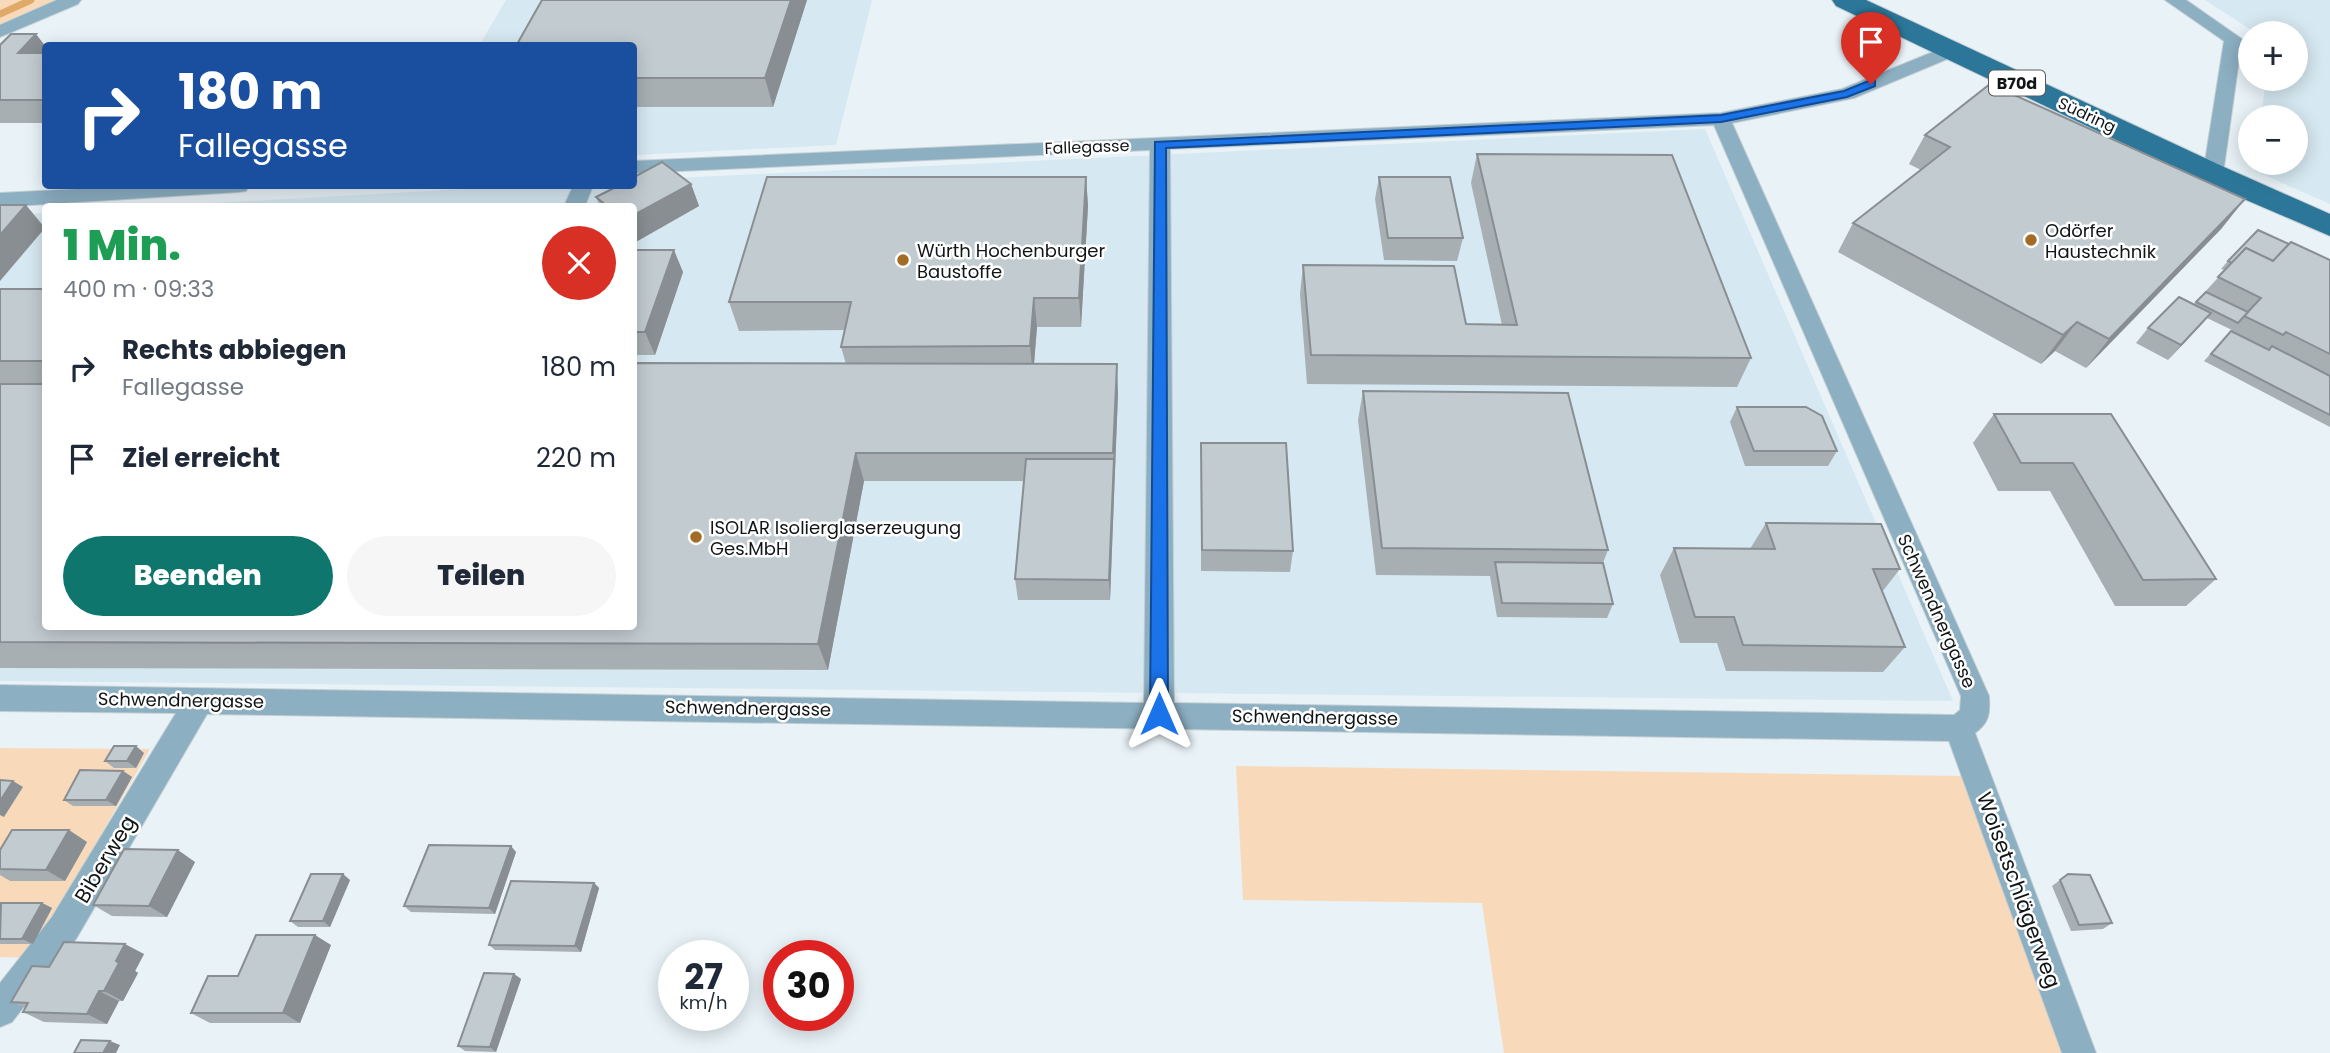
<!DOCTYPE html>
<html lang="de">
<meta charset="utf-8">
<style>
:root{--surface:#fff;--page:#f6f6f7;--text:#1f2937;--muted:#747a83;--accent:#0f766e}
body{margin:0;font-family:Poppins,sans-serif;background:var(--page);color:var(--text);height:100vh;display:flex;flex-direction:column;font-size:26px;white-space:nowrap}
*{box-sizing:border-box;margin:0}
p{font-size:23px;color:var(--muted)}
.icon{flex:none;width:38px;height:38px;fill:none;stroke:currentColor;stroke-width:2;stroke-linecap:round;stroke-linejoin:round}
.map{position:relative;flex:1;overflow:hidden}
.panel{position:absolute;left:42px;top:203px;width:595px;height:427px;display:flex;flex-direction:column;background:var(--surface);border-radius:7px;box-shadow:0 4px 18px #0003}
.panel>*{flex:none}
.banner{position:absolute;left:42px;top:42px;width:595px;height:147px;border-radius:7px;box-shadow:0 4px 18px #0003;background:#1a4fa0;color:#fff;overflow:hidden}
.controls{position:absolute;left:2238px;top:21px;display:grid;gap:14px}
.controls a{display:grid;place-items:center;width:70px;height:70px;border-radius:50%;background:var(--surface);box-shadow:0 4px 18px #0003;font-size:35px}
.speed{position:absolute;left:658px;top:940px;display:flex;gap:14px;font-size:35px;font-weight:700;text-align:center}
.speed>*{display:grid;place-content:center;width:91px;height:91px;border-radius:50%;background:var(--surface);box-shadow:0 4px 18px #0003;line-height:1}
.speed small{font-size:18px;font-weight:400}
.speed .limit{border:10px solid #d22;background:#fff;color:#111}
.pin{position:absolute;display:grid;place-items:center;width:60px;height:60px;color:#fff;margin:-72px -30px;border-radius:50% 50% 50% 0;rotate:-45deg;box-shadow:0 0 7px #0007}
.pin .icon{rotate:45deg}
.me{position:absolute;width:77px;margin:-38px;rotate:0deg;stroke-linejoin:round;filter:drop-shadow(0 0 5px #0008)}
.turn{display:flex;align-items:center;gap:24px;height:147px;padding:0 21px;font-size:32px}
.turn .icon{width:91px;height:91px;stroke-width:2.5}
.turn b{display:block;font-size:49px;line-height:60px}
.round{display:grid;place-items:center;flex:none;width:74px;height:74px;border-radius:37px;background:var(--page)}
.head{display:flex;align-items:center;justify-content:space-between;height:119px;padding:0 21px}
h1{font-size:42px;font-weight:800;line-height:52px;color:#1e9e55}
.cta{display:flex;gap:14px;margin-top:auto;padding:14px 21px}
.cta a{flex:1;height:80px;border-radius:42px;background:var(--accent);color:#fff;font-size:28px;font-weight:800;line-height:80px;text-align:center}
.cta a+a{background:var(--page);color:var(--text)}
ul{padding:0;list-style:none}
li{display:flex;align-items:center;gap:21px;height:91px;padding:0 21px}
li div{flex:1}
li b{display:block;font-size:26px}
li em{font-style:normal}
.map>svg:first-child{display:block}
</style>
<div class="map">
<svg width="2330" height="1053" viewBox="0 0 2330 1053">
<rect width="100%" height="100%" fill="#e8f2f7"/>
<g fill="#d6e8f1">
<path d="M506 0H872L836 145 634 155V46H479Z"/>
<path d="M2205 0H2330V204L2255 171 2256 163H2296V117H2261L2266 79H2296V33H2256Z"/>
<path d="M1705 129 1953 701 0 681V216L45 213 46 626H634V206H159L518 186H634V180Z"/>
</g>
<g fill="#f8daba">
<path d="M0 0H58L0 26Z"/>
<path d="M0 748 150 749 30 958 0 957Z"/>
<path d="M1236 766 1964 776 2065 1053H1504L1482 903 1243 900Z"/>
</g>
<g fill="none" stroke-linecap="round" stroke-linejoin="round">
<path stroke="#e0a968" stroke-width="7" d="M0 14 31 0"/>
<defs>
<g id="street">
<path d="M57 0H81L78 4 0 37V25Z"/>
<path d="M2165 0H2186L2242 39 2223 174 2220 178H2206L2203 174 2224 41Z"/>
<path d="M1950 45 1959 51 1957 55 1854 98 1732 123 1989 696C1990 713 1990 722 1975 733L2096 1053H2062L1949 741 207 714 76 939 12 1022 0 1027V983L52 917 176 713 0 711V685L1144 703 1150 150 634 173V161L1721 113 1842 89ZM1714 125 1961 696 1960 710 1954 715 1174 703 1170 149Z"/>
<path d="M136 186H249L246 191 239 192 0 207V193Z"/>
<path d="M573 186H593L585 206H564Z"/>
</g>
<path id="primary" d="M1832 0H1866L2224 167 2330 214V236L2202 181 1836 6Z"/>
</defs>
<use href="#street" stroke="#c6cfd3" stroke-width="2"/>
<use href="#primary" stroke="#c6cfd3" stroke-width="2"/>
<use href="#street" fill="#8cafc2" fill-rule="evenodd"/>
<use href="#primary" fill="#2c7799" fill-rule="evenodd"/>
</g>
<g fill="#a7afb3">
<path d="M542 0H807L773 107H634V46Z"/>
<path d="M0 45 46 47V123H0Z"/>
<path d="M1925 135 2222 228 2086 368 2055 351 2041 364 1838 252 1853 223 1921 170 1909 164Z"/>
<path d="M1477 154 1751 358 1737 387 1307 384 1300 294 1303 265 1466 324 1502 325 1471 183Z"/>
<path d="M1086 177 1088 206 1081 327H1037L1034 364 1118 393 1110 600H1018L1015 579 1024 481H864L828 670 0 668V289H46V626L846 364 841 347 845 330 739 331 729 302Z"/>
<path d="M1379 177 1463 238 1457 261 1384 260 1375 199Z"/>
<path d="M691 184 699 206 634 243V206H600L596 197Z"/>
<path d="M2289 244 2330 260V427L2204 361 2232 330 2207 318 2168 360 2136 343 2148 328 2194 304 2225 270 2221 269 2228 261Z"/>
<path d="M634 250 683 272 655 355H634Z"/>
<path d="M1363 391 1608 550 1603 563 1613 604 1607 618 1497 617 1490 576 1376 575 1358 420Z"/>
<path d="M1737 407 1837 451 1828 466H1745L1730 422Z"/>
<path d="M1994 414H2111L2216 579 2186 606H2115L2050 491H1998L1973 443Z"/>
<path d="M1201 443 1293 551 1290 572 1201 571Z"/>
<path d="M1766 523 1900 569 1882 592 1905 647 1883 672 1726 671 1717 643H1680L1660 575 1674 548 1750 549Z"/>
<path d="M144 753 136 768H114L105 761Z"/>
<path d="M123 771 132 777 116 806H73L64 800Z"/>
<path d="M87 842 65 881H10L0 875V850Z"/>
<path d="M516 852 495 914 411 912 404 906Z"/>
<path d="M195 862 167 917 112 916 93 905Z"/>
<path d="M2068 874 2112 923 2103 929 2071 931 2052 886Z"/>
<path d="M350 880 330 927H298L290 921Z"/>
<path d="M594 883 599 888 581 952 495 950 489 945Z"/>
<path d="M42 903 52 908 33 944H0V904Z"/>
<path d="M331 945 300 1023H210L191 1013 238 976Z"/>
<path d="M144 954 135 971 138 973 123 1001H119L107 1024 44 1022 23 1012 25 1008 11 1002 49 967Z"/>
<path d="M514 974 521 979 496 1052 465 1051 458 1046Z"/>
</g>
<g fill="#888e92">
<path d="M791 0H807L773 107 765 78Z"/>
<path d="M36 34 46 47V64L18 53Z"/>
<path d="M1086 177 1088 206 1081 327 1079 298Z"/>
<path d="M691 184 699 206 634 243V215Z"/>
<path d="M2245 199 2222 228 2086 368 2109 339Z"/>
<path d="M26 205 45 228 0 281V235Z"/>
<path d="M674 250 683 272 655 355 645 332Z"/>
<path d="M1034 298 1037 327 1033 375 1030 346Z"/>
<path d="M2211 313 2198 328 2168 360 2181 345Z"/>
<path d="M2077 322 2055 351 2041 364 2063 335Z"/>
<path d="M1117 364 1118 393 1110 600 1109 580Z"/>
<path d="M856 453 864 481 828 670 818 644Z"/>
<path d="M136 746 144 753 136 768 127 761Z"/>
<path d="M123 771 132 777 116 806 106 800Z"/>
<path d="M13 781 23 787 4 817 0 815V801Z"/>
<path d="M69 830 87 842 65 881 46 870Z"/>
<path d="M511 846 516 852 495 914 489 908Z"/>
<path d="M178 850 195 862 167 917 149 906Z"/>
<path d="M343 874 350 880 330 927 323 921Z"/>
<path d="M594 883 599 888 581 952 575 946Z"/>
<path d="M42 903 52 908 33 944 22 939Z"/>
<path d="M315 935 331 945 300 1023 283 1013Z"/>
<path d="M125 944 144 954 135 971 138 973 123 1001 104 991 116 961Z"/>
<path d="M514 974 521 979 496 1052 490 1047Z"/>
<path d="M99 991 119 1001 107 1024 87 1014Z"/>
<path d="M110 1041 120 1045 116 1053H103Z"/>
</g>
<g fill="#c2cbd0" stroke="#888e92" stroke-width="2">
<path d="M542 0H791L765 78H634V46H516Z"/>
<path d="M11 34H36L18 53H46V100H0V45Z"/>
<path d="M1990 84 2245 199 2109 339 2077 322 2063 335 1853 223 1950 147 1925 135Z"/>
<path d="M1477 154 1672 155 1751 358 1311 355 1303 265 1454 266 1466 324 1517 325Z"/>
<path d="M662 162 691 184 634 215V206H607L596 197 618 186H634V177Z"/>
<path d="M767 177H1086L1079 298H1034L1030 346 841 347 851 302H729Z"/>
<path d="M1379 177H1450L1463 238H1388Z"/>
<path d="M0 205H26L0 235Z"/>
<path d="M2258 230 2289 244 2273 261 2246 248 2232 263 2228 261Z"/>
<path d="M2291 242 2330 260V354L2286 332 2283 335 2244 316 2261 298 2218 277 2246 248 2273 261Z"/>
<path d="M634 250H674L645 332H634Z"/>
<rect x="0" y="289" width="46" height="72"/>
<path d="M2206 292 2248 312 2238 323 2196 302Z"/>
<path d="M2179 297 2211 313 2181 345 2148 328Z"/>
<path d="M2231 331 2269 350 2272 346 2330 376V415L2211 354Z"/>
<path d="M634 363 1117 364 1113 453H856L818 644 0 642V384H46V626H634Z"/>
<path d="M1363 391 1568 393 1608 550 1382 548Z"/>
<path d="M1737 407H1806L1822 416 1837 451H1754Z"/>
<path d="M1994 414H2111L2216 579 2143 580 2073 463H2021Z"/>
<path d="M1201 443H1286L1293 551 1202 550Z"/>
<path d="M1026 459H1114L1109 580 1015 579Z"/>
<path d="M1766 523 1881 524 1900 569H1873L1905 647 1743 645 1734 617H1695L1674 548 1775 549Z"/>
<path d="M1495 562 1603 563 1613 604 1502 603Z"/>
<path d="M114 746H136L127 761H105Z"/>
<path d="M80 770 123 771 106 800H64Z"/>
<path d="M0 780 13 781 0 801Z"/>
<path d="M12 830H69L46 870 0 869V850Z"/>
<path d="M429 845 511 846 489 908 404 906Z"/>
<path d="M124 849 178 850 149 906 93 905Z"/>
<path d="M311 874H343L323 921H290Z"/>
<path d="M2068 874 2090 875 2112 923 2079 925 2060 880Z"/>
<path d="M511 881 594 883 575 946 489 945Z"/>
<path d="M1 903H42L22 939H0Z"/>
<path d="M256 935H315L283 1013H191L208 976H238Z"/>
<path d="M64 942 125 944 116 961 119 963 104 991H99L87 1014 23 1012 28 1003 11 1002 32 966 49 967Z"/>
<path d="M484 973 514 974 490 1047 458 1046Z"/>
<path d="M81 1040 110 1041 103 1053H74Z"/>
</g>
<path fill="#1a73e8" stroke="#114b97" stroke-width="2" d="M1871 80 1875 81V86L1847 97 1721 122 1166 148 1168 714 1166 720 1159 722 1153 720 1150 714 1155 142 1721 115 1844 91Z"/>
<g fill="#a16c25" stroke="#fff" stroke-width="2.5">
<circle cx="2031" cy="240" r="7"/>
<circle cx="903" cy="260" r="7"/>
<circle cx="696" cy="537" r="7"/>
</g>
<g text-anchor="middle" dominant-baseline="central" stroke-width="5" stroke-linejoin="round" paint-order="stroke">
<rect fill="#fff" stroke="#585b5c" stroke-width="2" x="1989" y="70.5" width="56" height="25" rx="5"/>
<g font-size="16" font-weight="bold" fill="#111516">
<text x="2017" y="83">B70d</text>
</g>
<g font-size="16" fill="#111516" stroke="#fff">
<text transform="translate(2087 115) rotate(25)">Südring</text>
<text transform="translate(1087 147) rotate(-2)">Fallegasse</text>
</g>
<g font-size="18" fill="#111516" stroke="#fff" text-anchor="start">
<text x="2045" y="230">Odörfer<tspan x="2045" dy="21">Haustechnik</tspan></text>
<text x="917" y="250">Würth Hochenburger<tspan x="917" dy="21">Baustoffe</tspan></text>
<text x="710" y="527">ISOLAR Isolierglaserzeugung<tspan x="710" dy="21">Ges.MbH</tspan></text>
</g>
<g font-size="18" fill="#111516" stroke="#fff">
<text transform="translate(1937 611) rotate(66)">Schwendnergasse</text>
<text transform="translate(181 700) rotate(1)">Schwendnergasse</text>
<text transform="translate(748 708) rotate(1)">Schwendnergasse</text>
<text transform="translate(1315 717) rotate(1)">Schwendnergasse</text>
</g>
<g font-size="21" fill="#111516" stroke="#fff">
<text transform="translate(105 859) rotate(-59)">Biberweg</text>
<text transform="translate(2019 890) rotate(70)">Woisetschlägerweg</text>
</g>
</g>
</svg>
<div class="controls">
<a>+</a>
<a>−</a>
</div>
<div class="speed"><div>27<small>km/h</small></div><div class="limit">30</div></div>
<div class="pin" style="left:1871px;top:84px;background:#d93025"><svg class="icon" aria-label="arrive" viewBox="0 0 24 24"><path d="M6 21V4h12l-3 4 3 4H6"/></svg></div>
<svg class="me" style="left:1159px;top:714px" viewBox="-20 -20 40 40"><path d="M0-17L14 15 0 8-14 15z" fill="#1a73e8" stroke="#fff" stroke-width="4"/></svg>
<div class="banner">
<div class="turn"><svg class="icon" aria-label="right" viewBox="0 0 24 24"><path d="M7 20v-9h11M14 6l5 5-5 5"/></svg><div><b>180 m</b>Fallegasse</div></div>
</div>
<section class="panel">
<div class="head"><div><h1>1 Min.</h1><p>400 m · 09:33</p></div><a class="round" style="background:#d93025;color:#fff"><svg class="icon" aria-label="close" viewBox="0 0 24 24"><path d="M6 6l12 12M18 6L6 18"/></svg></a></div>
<ul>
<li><svg class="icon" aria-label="right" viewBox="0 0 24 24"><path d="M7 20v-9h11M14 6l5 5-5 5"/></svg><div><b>Rechts abbiegen</b><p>Fallegasse</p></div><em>180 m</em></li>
<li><svg class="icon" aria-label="arrive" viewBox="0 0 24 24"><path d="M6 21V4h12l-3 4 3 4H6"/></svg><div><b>Ziel erreicht</b></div><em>220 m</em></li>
</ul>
<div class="cta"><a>Beenden</a><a>Teilen</a></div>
</section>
</div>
